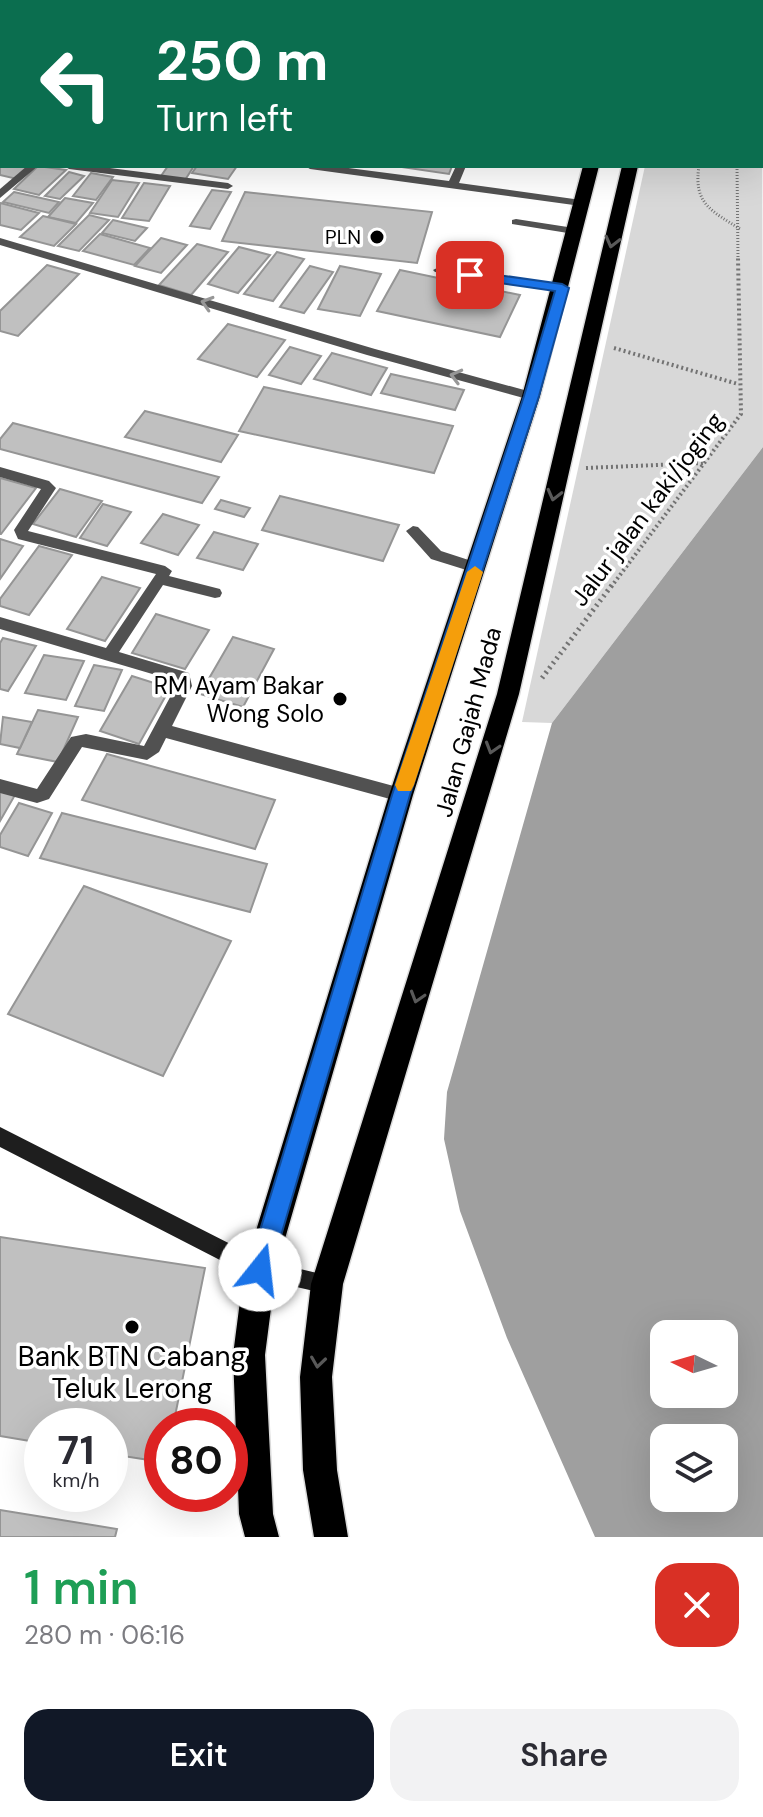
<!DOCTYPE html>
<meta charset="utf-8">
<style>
:root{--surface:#fff;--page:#f2f2f3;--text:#2b2b33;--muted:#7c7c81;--accent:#111827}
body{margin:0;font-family:"DM Sans",sans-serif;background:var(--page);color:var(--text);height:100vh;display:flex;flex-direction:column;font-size:30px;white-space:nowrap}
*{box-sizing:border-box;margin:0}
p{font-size:26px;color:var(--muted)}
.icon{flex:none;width:44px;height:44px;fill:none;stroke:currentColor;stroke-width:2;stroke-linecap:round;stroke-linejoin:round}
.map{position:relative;height:1537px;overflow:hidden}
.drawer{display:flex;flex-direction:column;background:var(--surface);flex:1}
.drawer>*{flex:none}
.top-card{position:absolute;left:0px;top:0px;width:764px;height:168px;box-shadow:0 8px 32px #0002;background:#0b6e4f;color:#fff;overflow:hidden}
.needle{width:52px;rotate:275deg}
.tools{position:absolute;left:650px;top:1320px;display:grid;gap:16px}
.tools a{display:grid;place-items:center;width:88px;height:88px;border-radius:16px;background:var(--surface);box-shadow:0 8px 32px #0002;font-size:40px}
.speed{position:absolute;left:24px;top:1408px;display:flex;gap:16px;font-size:40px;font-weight:700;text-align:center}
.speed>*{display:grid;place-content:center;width:104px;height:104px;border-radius:50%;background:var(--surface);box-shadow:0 8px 32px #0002;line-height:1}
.speed small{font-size:20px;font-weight:400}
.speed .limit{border:12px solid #d22;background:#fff;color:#111}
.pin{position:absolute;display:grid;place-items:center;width:68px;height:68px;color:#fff;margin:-34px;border-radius:16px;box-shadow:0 4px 12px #0006}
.me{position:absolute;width:88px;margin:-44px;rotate:16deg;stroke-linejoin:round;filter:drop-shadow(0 0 6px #0008)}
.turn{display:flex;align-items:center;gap:28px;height:168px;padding:0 24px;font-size:36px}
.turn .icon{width:104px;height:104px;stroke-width:2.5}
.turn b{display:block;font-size:56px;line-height:68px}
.round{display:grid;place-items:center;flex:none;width:84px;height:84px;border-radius:24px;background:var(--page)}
.summary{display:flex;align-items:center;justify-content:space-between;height:136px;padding:0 24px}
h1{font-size:48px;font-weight:600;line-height:60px;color:#1e9e55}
.button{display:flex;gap:16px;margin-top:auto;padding:16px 24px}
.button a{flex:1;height:92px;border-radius:24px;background:var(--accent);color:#fff;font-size:32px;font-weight:600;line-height:92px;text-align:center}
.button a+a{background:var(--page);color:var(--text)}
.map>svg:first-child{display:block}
</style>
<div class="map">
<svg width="763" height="1537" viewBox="0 0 763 1537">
<rect width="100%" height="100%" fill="#fff"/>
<path fill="#d8d8d8" d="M762 45 763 447 552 723 522 722 645 166H762Z"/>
<path fill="#9f9f9f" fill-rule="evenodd" d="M763 447V1537H595L507 1338 460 1211 444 1139 447 1092 552 723ZM664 1334H724V1394H664ZM664 1438H724V1498H664Z"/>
<g fill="#c0c0c0" stroke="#959595" stroke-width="2">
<path d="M0 159 2 166H31L17 179 0 175Z"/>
<path d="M38 166 66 170 39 195 14 189Z"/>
<path d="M168 166H194L185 180 161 176Z"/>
<path d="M197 166H237L228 179 192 173Z"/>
<path d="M395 166H452L449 174Z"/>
<path d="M69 172 84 176 60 199 45 196Z"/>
<path d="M91 173 113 177 96 200 73 196Z"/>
<path d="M112 180 139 183 118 217 90 213Z"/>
<path d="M144 183 170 186 149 221 122 218Z"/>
<path d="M212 190 231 192 210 229 190 226Z"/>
<path d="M14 192 59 202 49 213 3 202Z"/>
<path d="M245 192 432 212 417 263 222 241Z"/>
<path d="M65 198 93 203 76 223 48 217Z"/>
<path d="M0 203 39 213 21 230 0 225Z"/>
<path d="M89 215 109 220 79 251 58 246Z"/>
<path d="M43 216 76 224 54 246 20 237Z"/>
<path d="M113 220 147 228 135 241 102 233Z"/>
<path d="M100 234 150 248 134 265 83 251Z"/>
<path d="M161 238 187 245 161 273 135 266Z"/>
<path d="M197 244 228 252 191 295 159 285Z"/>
<path d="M239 247 270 255 238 293 208 284Z"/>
<path d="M277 252 304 259 273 301 244 294Z"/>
<path d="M47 265 79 274 18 336 0 331V311Z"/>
<path d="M310 266 333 272 304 313 280 307Z"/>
<path d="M340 266 381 274 360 316 318 309Z"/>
<path d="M400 270 520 295 500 337 377 311Z"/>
<path d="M228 324 285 340 257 377 198 359Z"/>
<path d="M290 347 321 356 301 384 269 375Z"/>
<path d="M332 353 387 368 371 395 314 379Z"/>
<path d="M391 374 464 390 455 410 381 393Z"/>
<path d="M264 387 453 426 434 473 239 431Z"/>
<path d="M145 411 238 435 221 462 125 437Z"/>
<path d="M13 423 219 477 202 503 0 449V439Z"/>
<path d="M0 478 36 488 1 534H0Z"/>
<path d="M60 489 102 501 76 537 33 524Z"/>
<path d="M280 496 399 525 383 561 262 530Z"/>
<path d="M221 500 250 508 244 517 215 509Z"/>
<path d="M103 504 131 512 107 546 80 538Z"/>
<path d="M163 514 199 525 178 555 141 543Z"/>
<path d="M214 532 258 544 243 570 197 558Z"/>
<path d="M0 539 23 546 0 579Z"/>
<path d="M39 546 72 555 29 615 0 606V599Z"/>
<path d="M102 577 140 588 105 641 67 629Z"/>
<path d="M156 614 209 630 185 669 132 653Z"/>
<path d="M233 637 274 649 243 707 200 694Z"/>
<path d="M3 638 36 646 8 691 0 689V643Z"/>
<path d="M44 655 84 661 66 700 25 693Z"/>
<path d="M94 665 122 670 104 711 75 706Z"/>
<path d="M132 676 170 688 139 744 100 731Z"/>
<path d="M38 710 78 717 58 762 17 754Z"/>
<path d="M3 717 32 722 20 748 0 744Z"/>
<path d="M107 754 275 800 255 849 82 800Z"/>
<path d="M0 791 15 795 0 821Z"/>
<path d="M19 803 52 813 28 856 0 847V835Z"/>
<path d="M62 813 267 864 250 912 40 858Z"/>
<path d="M84 886 231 941 163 1076 8 1014Z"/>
<path d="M0 1237 205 1268 173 1426H162V1462L110 1454V1426H42V1443L0 1436Z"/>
<path d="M0 1510 117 1529 115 1537H0Z"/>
</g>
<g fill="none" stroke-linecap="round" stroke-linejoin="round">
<defs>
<g id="highway">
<rect x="634" y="0" width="14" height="2"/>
<path d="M665 0H679L664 2Z"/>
<path d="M583 166H599L540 396 413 795 276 1270 265 1355 273 1514 279 1537H245L239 1514 233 1355 244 1270 389 795 522 396Z"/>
<path d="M622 166H638L519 694 343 1284 332 1377 337 1470 348 1537H314L303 1470 300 1377 311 1284 497 694Z"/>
</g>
</defs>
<use href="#highway" stroke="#dbdbdb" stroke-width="3"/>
<g stroke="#737373" stroke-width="3" stroke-dasharray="1 2" stroke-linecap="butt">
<path d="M699 166C693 204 712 211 740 229"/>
<path d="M737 166 738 259"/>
</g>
<g stroke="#737373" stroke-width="4" stroke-dasharray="2 3" stroke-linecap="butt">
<path d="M614 348 738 384"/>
<path d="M586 468 704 463"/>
<path d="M611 587 741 414 738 257"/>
</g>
<path stroke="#737373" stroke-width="5" stroke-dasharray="2 4" stroke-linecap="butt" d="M542 678 612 585"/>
<g fill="#515151" fill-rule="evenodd">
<path d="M305 166H333L449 181 456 166H466L459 183 581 200 586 203 581 206 310 169Z"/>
<path d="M516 219 574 228 579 231 574 234 512 224V220Z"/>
<path d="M439 267 562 285 568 288 562 291 435 272 433 270Z"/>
</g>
<g fill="#515151" fill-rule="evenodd">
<path d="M345 0H366L367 2H346Z"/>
<rect x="0" y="27" width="2" height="6"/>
<rect x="0" y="103" width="2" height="6"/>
<path d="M0 131H2L0 140Z"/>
<rect x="0" y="155" width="2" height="6"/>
<path d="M27 166H38L0 198V189Z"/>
<path d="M64 166H94L228 183 233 186 228 189 69 169Z"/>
<path d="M0 238 375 349 535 393 537 396 531 400 367 355 0 245Z"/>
<path d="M0 467 49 481 56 488 28 531 165 566 172 571 169 576 220 589 222 593 220 597 215 598 163 585 119 652 189 673 192 686 172 726 401 788 407 790 409 795 407 800 401 802 166 738 159 752 147 760 82 747 49 799 37 803 0 793V779L37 789 71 737 86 734 144 746 176 686V681L0 629V617L106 648 156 574 18 539 14 530 41 489 0 477Z"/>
<path d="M413 526 418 527 441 551 481 564 483 568 481 572 476 573 431 559 406 531Z"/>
</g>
<path fill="#1e1e1e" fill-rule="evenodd" d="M0 1127 262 1260 334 1277 337 1284 334 1291 327 1294 253 1277 0 1147Z"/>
<use href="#highway" fill="#000" fill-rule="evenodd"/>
</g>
<defs><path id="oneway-chevron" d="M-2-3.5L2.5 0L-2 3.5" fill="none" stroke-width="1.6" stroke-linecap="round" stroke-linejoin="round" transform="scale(2)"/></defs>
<g stroke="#595959">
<use href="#oneway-chevron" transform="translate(612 242) rotate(104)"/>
<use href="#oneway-chevron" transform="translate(554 495) rotate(104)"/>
<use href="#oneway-chevron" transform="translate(492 748) rotate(107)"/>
<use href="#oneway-chevron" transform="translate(417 997) rotate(107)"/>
<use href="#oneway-chevron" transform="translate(318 1362) rotate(98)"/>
</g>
<g stroke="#979797">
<use href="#oneway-chevron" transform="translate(207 303) rotate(-163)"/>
<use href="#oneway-chevron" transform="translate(456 376) rotate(-165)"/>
</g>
<path fill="#1a73e8" stroke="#114b97" stroke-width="2" d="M470 271 562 284 569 288 539 396 410 795 271 1270 268 1278 260 1281 251 1278 248 1270 392 795 524 396 555 291 465 278 463 275Z"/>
<path fill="#f59e0b" d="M475 566 483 572 414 785 411 791H398L395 785 467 572Z"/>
<g fill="#000" stroke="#fff" stroke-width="3">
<circle cx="377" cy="237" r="8"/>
<circle cx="340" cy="699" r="8"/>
<circle cx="132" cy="1327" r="8"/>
</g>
<g text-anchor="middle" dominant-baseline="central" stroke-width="7" stroke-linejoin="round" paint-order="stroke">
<g font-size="20" fill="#000" stroke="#fff" text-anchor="end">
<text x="361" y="237">PLN</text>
</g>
<g font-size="24" fill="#000" stroke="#fff">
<text transform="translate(647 509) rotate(-53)">Jalur jalan kaki/joging</text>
<text transform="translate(468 722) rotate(-75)">Jalan Gajah Mada</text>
</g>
<g font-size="24" fill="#000" stroke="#fff" text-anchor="end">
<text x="324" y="685">RM Ayam Bakar<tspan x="324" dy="28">Wong Solo</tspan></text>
</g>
<g font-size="28" fill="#000" stroke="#fff">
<text x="132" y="1356">Bank BTN Cabang<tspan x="132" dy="32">Teluk Lerong</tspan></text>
</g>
</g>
</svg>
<div class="tools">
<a><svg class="needle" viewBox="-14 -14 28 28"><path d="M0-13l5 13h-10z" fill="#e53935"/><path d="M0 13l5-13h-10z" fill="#7c7c81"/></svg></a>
<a><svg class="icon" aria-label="layers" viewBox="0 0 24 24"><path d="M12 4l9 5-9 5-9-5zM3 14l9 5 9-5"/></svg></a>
</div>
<div class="speed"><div>71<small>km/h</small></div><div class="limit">80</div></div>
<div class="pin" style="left:470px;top:275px;background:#d93025"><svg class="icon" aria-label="arrive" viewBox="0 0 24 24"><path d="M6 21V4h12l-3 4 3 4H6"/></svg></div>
<svg class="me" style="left:260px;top:1270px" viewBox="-20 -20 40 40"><circle r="19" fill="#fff"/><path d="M0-13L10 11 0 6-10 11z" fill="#1a73e8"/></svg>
<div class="top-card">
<div class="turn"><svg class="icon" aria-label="left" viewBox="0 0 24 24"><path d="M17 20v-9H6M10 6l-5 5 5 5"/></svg><div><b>250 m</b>Turn left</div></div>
</div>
</div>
<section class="drawer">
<div class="summary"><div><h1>1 min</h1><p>280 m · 06:16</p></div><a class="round" style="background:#d93025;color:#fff"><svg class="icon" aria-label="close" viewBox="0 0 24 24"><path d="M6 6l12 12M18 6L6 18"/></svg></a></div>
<div class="button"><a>Exit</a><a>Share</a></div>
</section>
